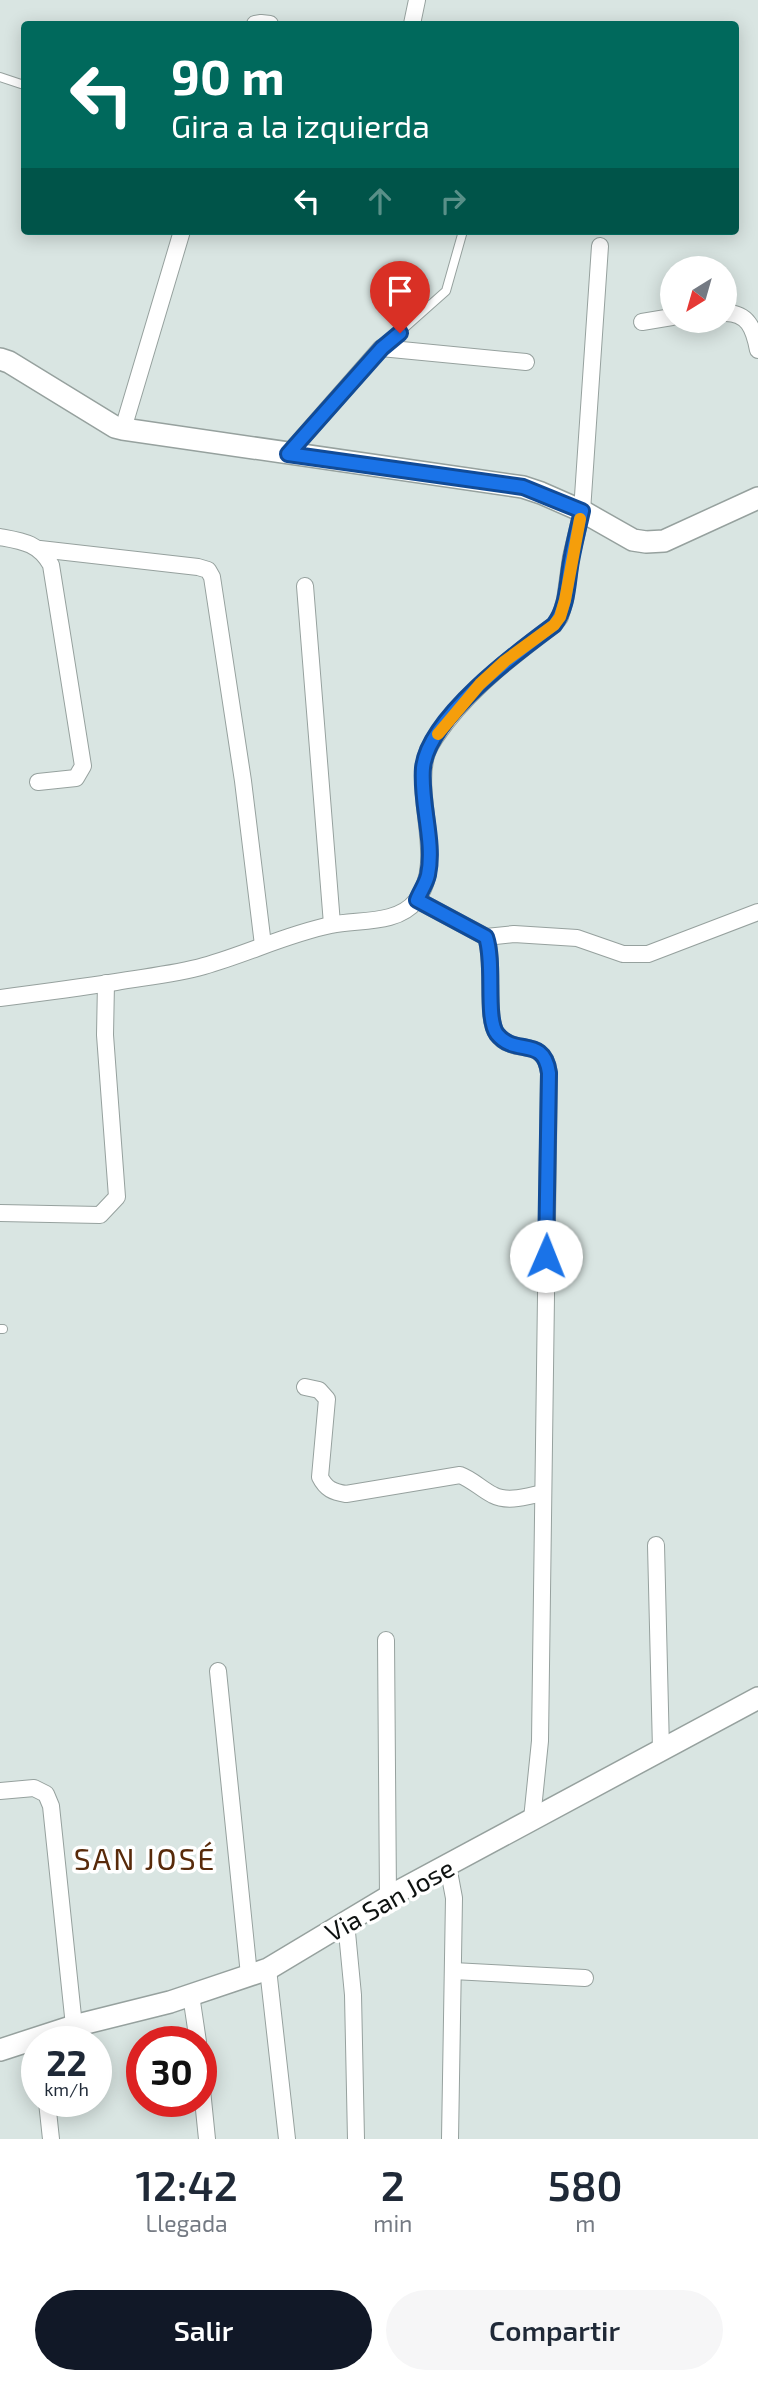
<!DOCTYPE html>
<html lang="es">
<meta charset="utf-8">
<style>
:root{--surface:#fff;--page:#f6f6f7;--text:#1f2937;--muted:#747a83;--accent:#111827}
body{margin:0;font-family:"Exo 2",sans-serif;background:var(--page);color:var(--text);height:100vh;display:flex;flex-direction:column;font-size:26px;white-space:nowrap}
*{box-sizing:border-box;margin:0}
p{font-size:23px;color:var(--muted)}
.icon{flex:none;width:38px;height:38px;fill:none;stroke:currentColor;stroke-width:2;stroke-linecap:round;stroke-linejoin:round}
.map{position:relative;height:2139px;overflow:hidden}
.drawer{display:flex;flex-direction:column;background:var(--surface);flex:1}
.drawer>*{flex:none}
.top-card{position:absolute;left:21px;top:21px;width:718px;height:214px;border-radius:7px;box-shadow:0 4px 18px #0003;background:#00695c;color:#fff;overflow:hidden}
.needle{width:46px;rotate:217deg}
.controls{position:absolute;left:660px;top:256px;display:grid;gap:14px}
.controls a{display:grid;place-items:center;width:77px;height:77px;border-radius:50%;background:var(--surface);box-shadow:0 4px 18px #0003;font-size:35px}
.speed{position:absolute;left:21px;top:2026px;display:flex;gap:14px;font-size:35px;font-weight:700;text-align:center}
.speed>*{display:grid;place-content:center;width:91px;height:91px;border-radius:50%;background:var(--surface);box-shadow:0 4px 18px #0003;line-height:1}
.speed small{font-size:18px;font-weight:400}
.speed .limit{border:10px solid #d22;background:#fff;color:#111}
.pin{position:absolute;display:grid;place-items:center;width:60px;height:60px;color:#fff;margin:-72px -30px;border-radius:50% 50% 50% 0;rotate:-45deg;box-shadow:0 0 7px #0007}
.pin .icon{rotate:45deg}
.me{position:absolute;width:77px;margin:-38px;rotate:1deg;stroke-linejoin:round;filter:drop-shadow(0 0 5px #0008)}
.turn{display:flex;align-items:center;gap:24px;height:147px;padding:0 35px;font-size:32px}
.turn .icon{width:91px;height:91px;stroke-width:2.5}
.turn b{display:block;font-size:49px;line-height:60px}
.lanes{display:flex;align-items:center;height:66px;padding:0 35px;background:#0003;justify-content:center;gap:35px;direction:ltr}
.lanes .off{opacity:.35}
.eta{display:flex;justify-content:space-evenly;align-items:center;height:119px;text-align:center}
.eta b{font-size:42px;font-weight:600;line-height:49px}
.button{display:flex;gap:14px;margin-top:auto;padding:14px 35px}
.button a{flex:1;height:80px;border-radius:42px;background:var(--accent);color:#fff;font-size:28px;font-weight:600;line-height:80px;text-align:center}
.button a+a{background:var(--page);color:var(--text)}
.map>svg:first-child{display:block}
</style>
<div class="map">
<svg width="758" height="2139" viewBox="0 0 758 2139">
<rect width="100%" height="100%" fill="#d9e5e2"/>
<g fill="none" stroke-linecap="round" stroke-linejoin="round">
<defs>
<g id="service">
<path d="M0 77 24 85"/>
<path d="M384 346 446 291 463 231"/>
<path d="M0 1329H3"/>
</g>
<g id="minor">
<path d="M255 24 261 23 270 24"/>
<path d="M412 24 417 0"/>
<path d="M724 313C748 312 754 329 758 350"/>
<path d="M642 322 672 317"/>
<path d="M123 429 182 231"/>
<path d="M288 454 381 348 526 362"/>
<path d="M0 537C22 541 39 543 51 565L83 766 76 778 38 782"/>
<path d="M40 549 198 567 208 570 212 577 243 781 263 945"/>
<path d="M305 586 332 924"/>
<path d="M417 900 486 937 514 934 577 938 623 954H648L758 912"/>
<path d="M486 937C495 963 485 1018 497 1034 514 1057 544 1035 549 1073L540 1741 532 1819"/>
<path d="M0 998C39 993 77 988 116 982 145 977 176 974 204 966 247 954 287 934 331 925 357 919 397 925 416 901 446 863 414 800 426 756 429 744 438 734 445 724 476 684 514 655 554 625L560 617 565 600 571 557 582 511 600 246"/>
<path d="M0 1213 100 1215 117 1197 105 1035 106 983"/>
<path d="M305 1387 319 1390 327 1399 320 1477C326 1489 333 1492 346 1494L460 1475C473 1480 481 1489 493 1495 508 1503 528 1496 543 1493"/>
<path d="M656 1545 661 1750"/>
<path d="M386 1640 388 1897"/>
<path d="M218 1671 249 1975"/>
<path d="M0 1791 34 1788 46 1794 51 1806 74 2026"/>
<path d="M448 1866 454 1898 450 2139"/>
<path d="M346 1922 353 1995 356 2139"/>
<path d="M268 1969 287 2139"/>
<path d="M453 1971 585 1978"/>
<path d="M191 1995 198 2042"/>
<path d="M201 2080 207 2139"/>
<path d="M47 2102 51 2139"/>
</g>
<g id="tertiary">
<path d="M0 359 9 362 115 427 123 429 523 487 541 493 582 511 633 540 646 542 664 541 758 498"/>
<path d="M0 2050 74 2026 170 2002 268 1969 388 1897 758 1698"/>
</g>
</defs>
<use href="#service" stroke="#96a19e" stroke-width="10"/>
<use href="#minor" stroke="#96a19e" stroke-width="18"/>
<use href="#tertiary" stroke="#96a19e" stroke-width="24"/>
<use href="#service" stroke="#fff" stroke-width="8"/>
<use href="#minor" stroke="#fff" stroke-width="16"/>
<use href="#tertiary" stroke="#fff" stroke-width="21"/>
</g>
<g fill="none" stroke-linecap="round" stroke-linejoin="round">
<defs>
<path id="route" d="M400 333 382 348 288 454 523 487 582 511C578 528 574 544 571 561 567 582 568 607 554 625 516 653 428 718 423 768 420 803 435 841 428 875 426 884 420 892 417 900L486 937C495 963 485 1018 497 1034 515 1057 544 1035 549 1073L546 1256"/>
</defs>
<use href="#route" stroke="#114b97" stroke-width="18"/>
<use href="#route" stroke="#1a73e8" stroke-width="12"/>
<path stroke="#f59e0b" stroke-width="12" d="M438 734 480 684 505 661 554 625 560 617 565 600 580 519"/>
</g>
<g text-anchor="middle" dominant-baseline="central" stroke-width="7" stroke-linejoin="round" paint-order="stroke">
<g font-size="26" fill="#0e1211" stroke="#fff">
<text transform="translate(389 1899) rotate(-29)">Via San Jose</text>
</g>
<g font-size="30" letter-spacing="2" fill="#582a0a" stroke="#fff">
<text x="145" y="1858">SAN JOSÉ</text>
</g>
</g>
</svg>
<div class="controls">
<a><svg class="needle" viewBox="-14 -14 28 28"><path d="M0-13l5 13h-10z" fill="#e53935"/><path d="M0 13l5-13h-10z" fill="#747a83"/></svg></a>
</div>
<div class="speed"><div>22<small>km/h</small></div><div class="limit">30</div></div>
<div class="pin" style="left:400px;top:333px;background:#d93025"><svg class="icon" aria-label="arrive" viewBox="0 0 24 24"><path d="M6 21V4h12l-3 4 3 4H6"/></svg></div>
<svg class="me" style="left:546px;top:1256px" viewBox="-20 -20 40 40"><circle r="19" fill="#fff"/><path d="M0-13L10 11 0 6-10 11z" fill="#1a73e8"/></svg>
<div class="top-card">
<div class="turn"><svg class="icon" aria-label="left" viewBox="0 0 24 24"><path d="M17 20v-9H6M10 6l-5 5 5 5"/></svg><div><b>90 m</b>Gira a la izquierda</div></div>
<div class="lanes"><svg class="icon" aria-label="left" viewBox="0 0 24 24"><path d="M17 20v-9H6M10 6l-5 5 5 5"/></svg><svg class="icon off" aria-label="ahead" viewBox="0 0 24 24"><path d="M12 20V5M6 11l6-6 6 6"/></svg><svg class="icon off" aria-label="right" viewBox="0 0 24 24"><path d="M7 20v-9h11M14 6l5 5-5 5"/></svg></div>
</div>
</div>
<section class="drawer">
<div class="eta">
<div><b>12:42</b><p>Llegada</p></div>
<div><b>2</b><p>min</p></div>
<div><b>580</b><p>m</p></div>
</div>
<div class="button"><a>Salir</a><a>Compartir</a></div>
</section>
